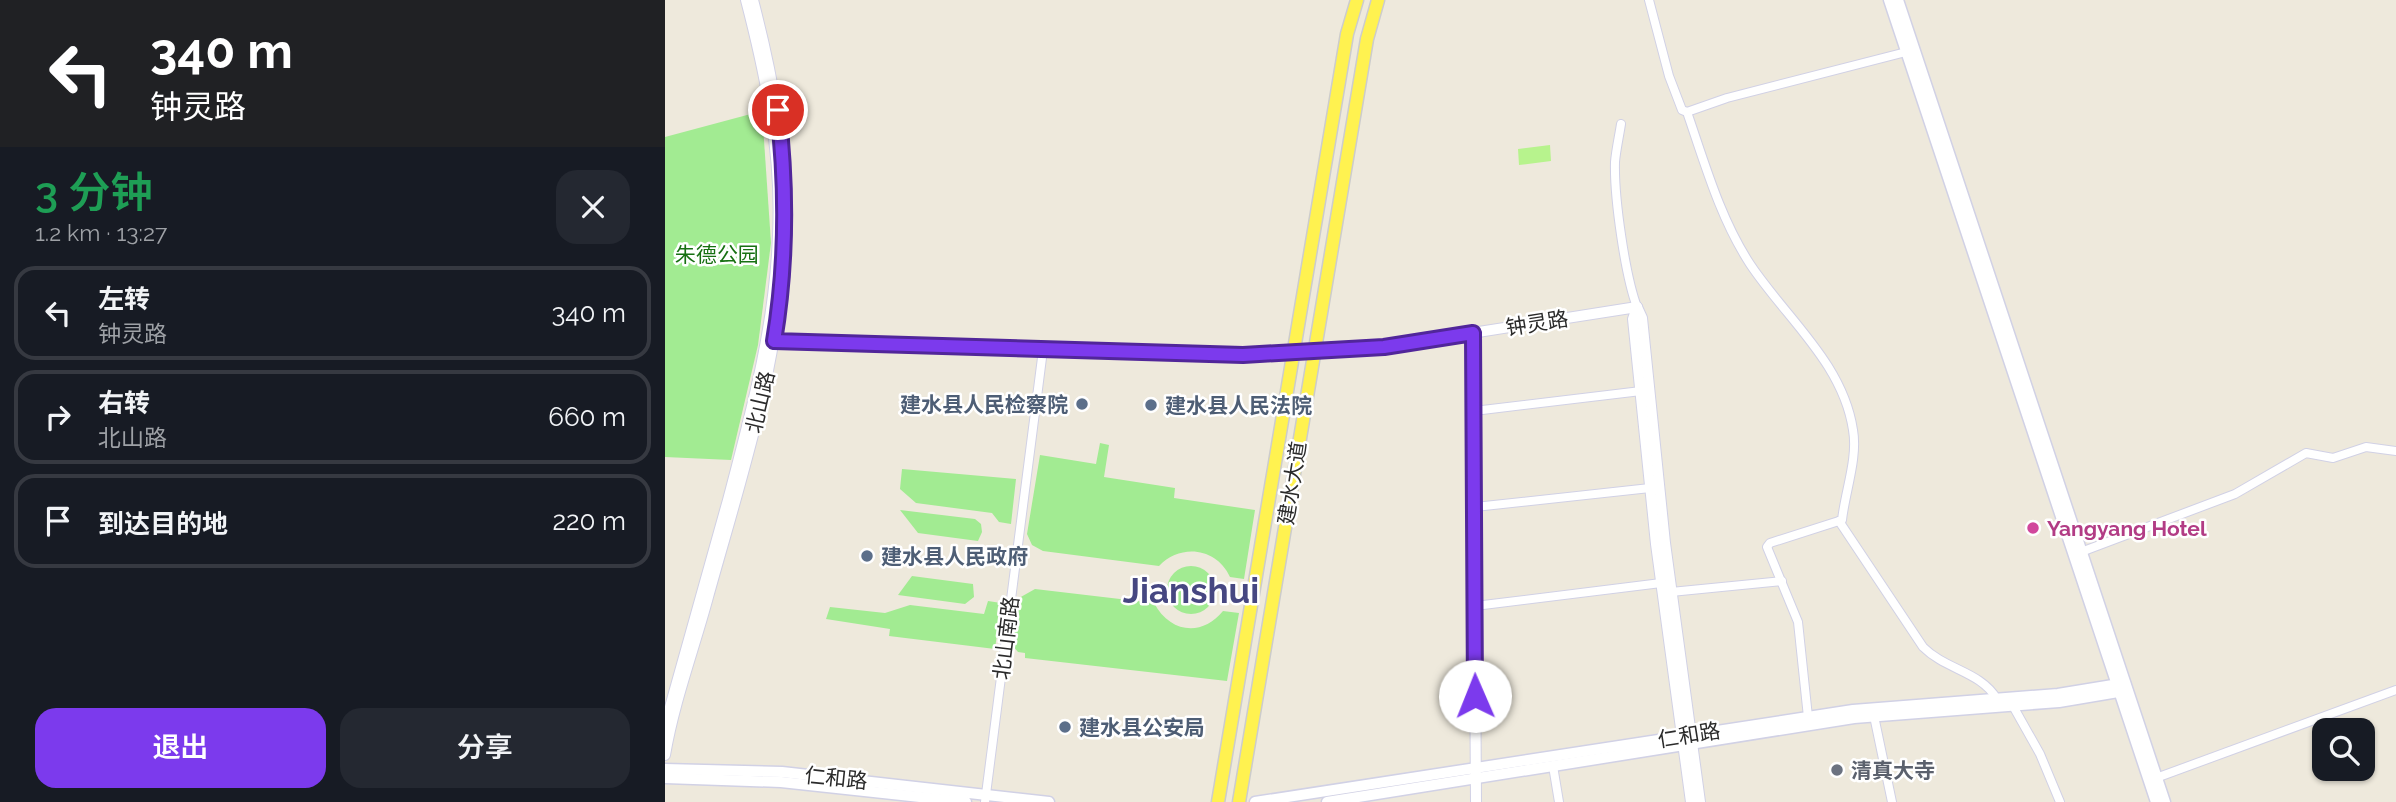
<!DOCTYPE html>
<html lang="zh">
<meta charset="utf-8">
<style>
:root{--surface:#171b24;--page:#242831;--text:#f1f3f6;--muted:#9ea1a6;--line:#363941;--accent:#7c3aed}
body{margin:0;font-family:Raleway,"Noto Sans SC",sans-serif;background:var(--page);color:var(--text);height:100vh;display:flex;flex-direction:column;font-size:26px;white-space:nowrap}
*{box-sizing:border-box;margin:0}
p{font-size:23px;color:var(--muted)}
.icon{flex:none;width:38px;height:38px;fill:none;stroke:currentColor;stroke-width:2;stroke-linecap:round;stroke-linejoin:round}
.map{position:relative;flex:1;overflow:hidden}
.panel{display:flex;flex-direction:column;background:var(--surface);width:665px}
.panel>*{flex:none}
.top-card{background:#202124;color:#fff;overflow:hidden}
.fabs{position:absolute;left:1647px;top:718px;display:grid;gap:14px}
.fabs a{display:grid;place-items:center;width:63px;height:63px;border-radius:14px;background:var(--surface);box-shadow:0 2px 5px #0004;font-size:35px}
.pin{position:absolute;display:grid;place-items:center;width:60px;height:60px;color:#fff;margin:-30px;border:4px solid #fff;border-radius:50%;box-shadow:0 2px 7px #0007}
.me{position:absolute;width:77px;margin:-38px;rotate:359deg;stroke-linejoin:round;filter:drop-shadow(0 0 5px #0008)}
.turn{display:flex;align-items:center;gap:24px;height:147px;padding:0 35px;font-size:32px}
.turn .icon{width:91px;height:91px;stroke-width:2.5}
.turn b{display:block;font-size:49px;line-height:60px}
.round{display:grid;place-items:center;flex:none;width:74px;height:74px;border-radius:21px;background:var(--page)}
.head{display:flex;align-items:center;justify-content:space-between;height:119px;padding:0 35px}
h1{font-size:42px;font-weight:600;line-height:52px;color:#1e9e55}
.button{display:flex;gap:14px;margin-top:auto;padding:14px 35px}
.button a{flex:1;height:80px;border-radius:21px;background:var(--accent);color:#fff;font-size:28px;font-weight:600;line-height:80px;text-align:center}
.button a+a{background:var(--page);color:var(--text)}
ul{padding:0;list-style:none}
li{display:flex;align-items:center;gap:21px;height:94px;margin:0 14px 10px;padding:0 21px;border:4px solid var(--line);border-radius:21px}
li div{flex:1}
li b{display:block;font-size:26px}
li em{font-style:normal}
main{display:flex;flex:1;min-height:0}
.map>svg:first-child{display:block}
</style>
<main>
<section class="panel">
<div class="top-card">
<div class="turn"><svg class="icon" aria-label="left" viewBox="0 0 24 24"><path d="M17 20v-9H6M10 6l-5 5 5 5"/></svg><div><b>340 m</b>钟灵路</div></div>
</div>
<div class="head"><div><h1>3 分钟</h1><p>1.2 km · 13:27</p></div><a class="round"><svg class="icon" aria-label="close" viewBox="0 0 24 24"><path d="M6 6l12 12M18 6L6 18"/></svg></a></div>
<ul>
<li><svg class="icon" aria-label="left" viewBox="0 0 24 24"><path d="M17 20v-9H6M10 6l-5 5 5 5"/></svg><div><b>左转</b><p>钟灵路</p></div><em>340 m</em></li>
<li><svg class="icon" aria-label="right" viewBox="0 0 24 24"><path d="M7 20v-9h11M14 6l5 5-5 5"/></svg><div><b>右转</b><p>北山路</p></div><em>660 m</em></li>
<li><svg class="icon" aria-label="arrive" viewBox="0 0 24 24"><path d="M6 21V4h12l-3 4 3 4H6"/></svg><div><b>到达目的地</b></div><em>220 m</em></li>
</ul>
<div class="button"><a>退出</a><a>分享</a></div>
</section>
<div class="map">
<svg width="1731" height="802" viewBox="0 0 1731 802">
<rect width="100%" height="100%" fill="#eee9dc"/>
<g fill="#a2eb92">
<path d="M97 111 106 243 93 345 66 460 0 457V137Z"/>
<path d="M435 443 444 445 439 477 510 488 509 498 590 510 579 579 565 577C552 548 516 543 494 566L378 551 367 545 362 534 375 455 431 464Z"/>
<path d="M237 469 351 479 346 524 334 522 327 513 251 503 235 489Z"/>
<path d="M235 510 310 519 316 524 317 532 313 541 253 533Z"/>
<circle cx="526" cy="590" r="24"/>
<path d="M247 576 308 584 309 597 300 604 233 595Z"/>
<path d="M370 589 489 603C505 633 537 637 558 611L574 613 562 681 360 658V653L353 652 348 646 354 598Z"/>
<path d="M323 601 336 603 330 649 224 636 225 629 161 619 165 607 220 613 245 605 319 614Z"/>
</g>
<path fill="#b7f38d" d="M885 145 886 161 854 165 853 149Z"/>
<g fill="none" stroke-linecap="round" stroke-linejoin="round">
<defs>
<g id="minor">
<path d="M984 0 1004 76 1017 110 1022 112C1040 164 1055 218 1085 264 1120 317 1178 363 1188 430 1193 458 1180 492 1177 520L1105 543 1102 547 1133 622 1143 717"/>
<path d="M1022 112 1062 98 1241 52"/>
<path d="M956 124C954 137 951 150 950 162 949 197 960 275 972 307"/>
<path d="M809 411 976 391"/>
<path d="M810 507 985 488"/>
<path d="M1174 521 1258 647C1281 670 1315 671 1332 699"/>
<path d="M1416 552 1570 494 1641 453 1668 458 1701 447 1731 451"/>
<path d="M1006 592 1117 581"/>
<path d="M810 606 996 583"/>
<path d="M1348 706 1375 754 1395 802"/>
<path d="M1209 716 1227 802"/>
<path d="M888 766 894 802"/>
<path d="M1491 778 1731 690"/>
<path d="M320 802 378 350"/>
</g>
<g id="tertiary">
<path d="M972 307 977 318 1000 543 1035 802"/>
<path d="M972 307 968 319 991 544 1026 802"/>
<path d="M808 333 811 802"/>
<path d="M102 339 139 344 536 355 627 354 718 347 972 307"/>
<path d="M0 725C21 650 42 575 63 500 86 413 110 326 113 235 117 155 101 77 81 0"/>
<path d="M0 755C9 702 29 649 43 597 76 478 116 359 120 235 123 155 108 77 88 0"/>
</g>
<g id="secondary">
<path d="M1224 0 1491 802"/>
<path d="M1233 0 1500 802"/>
<path d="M0 769 117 772 384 802"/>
<path d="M0 778 116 782 301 802"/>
<path d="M590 802 1188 710 1393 694 1460 683"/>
<path d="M662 802 1189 718 1394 702 1459 691"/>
</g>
<g id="primary">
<path d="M553 802 682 34 692 0"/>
<path d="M574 802 702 39 713 0"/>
</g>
</defs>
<use href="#minor" stroke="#d1d1e5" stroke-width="10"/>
<use href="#tertiary" stroke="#d1d1e5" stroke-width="12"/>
<use href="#secondary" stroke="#d1d1e5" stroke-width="13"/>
<use href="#primary" stroke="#ccc" stroke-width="15"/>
<use href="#minor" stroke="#fff" stroke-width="8"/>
<use href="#tertiary" stroke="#fff" stroke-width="10"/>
<use href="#secondary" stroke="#fff" stroke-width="10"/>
<use href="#primary" stroke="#fff250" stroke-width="12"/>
</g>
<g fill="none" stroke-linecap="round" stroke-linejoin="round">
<defs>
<path id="route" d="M113 110C122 188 122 263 109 341L578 355 719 347 808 333 810 696"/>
</defs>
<use href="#route" stroke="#51269a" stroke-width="18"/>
<use href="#route" stroke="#7c3aed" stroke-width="12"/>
</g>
<g fill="#5c6f8a" stroke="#fff" stroke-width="2.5">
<circle cx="417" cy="404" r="7"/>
<circle cx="486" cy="405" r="7"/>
<circle cx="202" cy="556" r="7"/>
<circle cx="400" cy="727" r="7"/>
</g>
<circle fill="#d1479c" stroke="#fff" stroke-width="2.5" cx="1368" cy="528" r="7"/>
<circle fill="#6b7280" stroke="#fff" stroke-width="2.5" cx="1172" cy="770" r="7"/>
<g text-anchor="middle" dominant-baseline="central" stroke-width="5" stroke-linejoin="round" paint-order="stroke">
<g font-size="21" fill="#177012" stroke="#fff">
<text x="52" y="254">朱德公园</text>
</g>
<g font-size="21" fill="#2b2b2b" stroke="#fff">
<text transform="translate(872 323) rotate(-9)">钟灵路</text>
<text transform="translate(95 402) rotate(-77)">北山路</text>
<text transform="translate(627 483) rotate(-81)">建水大道</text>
<text transform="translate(341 638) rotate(-83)">北山南路</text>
<text transform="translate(1024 735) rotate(-9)">仁和路</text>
<text transform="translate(171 778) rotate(6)">仁和路</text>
</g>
<g font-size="21" font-weight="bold" fill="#4e5e75" stroke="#fff" text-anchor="start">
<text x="403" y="404" text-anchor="end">建水县人民检察院</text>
<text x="500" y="405">建水县人民法院</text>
<text x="216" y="556">建水县人民政府</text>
<text x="414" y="727">建水县公安局</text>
</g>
<g font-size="21" font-weight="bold" fill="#b23c85" stroke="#fff" text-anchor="start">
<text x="1382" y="528">Yangyang Hotel</text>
</g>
<g font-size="21" font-weight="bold" fill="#5b616d" stroke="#fff" text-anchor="start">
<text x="1186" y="770">清真大寺</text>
</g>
<g font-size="35" font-weight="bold" fill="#464781" stroke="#fff">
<text x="526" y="590">Jianshui</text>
</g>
</g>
</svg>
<div class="fabs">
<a><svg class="icon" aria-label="search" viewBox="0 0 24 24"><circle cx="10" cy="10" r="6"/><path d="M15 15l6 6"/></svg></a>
</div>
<div class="pin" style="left:113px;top:110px;background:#d93025"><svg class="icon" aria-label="arrive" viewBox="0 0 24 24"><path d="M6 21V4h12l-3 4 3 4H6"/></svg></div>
<svg class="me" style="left:810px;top:696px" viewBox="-20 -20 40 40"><circle r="19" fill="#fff"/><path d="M0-13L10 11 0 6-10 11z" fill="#7c3aed"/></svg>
</div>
</main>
